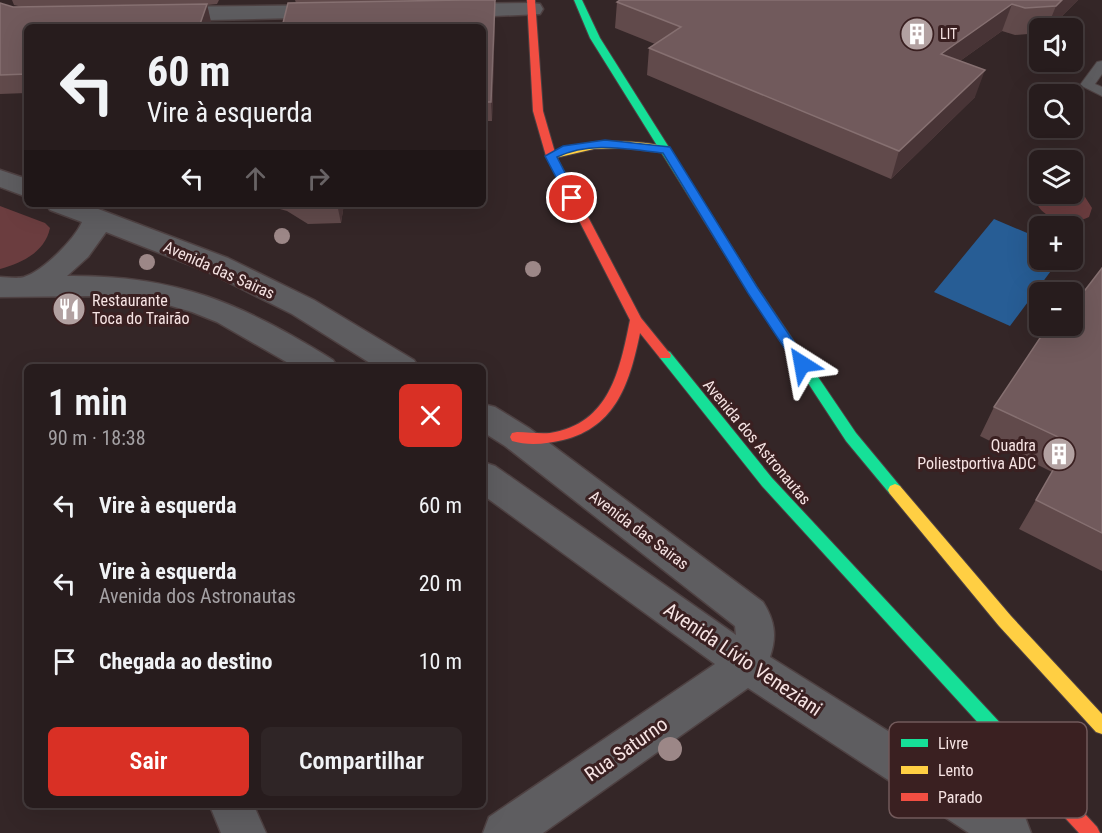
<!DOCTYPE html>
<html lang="pt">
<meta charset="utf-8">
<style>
:root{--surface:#271c1d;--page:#2f2526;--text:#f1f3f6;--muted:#a4a1a4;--line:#433a3b;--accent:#d93025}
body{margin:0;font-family:"Roboto Condensed",sans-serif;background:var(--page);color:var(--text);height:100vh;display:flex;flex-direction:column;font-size:22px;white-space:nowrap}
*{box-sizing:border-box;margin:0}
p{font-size:20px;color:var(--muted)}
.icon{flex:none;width:33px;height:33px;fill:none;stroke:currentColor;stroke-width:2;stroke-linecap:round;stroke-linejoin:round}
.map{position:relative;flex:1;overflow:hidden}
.side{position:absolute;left:24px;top:364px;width:462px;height:444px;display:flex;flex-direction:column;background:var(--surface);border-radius:9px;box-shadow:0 6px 24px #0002,0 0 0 2px var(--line)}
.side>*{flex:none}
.top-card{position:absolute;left:24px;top:24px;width:462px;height:183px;border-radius:9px;box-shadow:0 6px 24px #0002,0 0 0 2px var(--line);background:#271c1d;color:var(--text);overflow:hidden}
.tools{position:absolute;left:1029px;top:18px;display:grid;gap:12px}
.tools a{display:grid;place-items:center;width:54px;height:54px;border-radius:9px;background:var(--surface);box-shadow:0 6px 24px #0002,0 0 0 2px var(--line);font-size:30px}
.pin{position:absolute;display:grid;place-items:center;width:51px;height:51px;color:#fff;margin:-26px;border:3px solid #fff;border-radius:50%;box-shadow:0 2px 6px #0007}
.me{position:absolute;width:66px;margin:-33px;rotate:326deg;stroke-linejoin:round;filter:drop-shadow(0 0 4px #0008)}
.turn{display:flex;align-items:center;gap:21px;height:126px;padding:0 24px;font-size:27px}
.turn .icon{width:78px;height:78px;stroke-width:2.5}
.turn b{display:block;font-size:42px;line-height:51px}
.lanes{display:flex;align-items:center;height:57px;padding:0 24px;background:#0003;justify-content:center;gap:30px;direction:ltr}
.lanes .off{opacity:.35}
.round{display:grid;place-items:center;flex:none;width:63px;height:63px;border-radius:9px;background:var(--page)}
.headline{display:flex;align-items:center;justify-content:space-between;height:102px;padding:0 24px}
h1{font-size:36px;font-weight:600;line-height:45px}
.cta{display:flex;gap:12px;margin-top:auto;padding:12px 24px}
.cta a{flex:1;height:69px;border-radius:9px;background:var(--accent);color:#fff;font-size:24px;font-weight:600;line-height:69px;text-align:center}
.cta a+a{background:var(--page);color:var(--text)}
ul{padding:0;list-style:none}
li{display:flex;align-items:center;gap:18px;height:78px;padding:0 24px}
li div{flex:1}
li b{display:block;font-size:22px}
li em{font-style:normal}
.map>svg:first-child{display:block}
</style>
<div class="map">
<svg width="1102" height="833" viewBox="0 0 1102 833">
<rect width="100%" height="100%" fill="#342627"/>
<g fill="#6b3d3f">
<path d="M1073 191 1085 197 1092 208 1089 217C1072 226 1039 220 1035 198L1039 192 1040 194H1072Z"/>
<path d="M0 206 45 223 50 228C45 252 22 263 0 269Z"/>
</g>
<path fill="#275d95" d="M994 219 1039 238 1040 260H1059L1010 326 934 292Z"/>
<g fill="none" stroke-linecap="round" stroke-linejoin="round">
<defs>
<path id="lane" d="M1102 61V74L1095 84 1102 87V96L1080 85 1097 62Z"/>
<g id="street">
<path d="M532 3 540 4 543 9 540 14 449 18 441 16 438 11 441 6 449 4Z"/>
<path d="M332 5 340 7 343 12 340 17 164 21 156 19 153 14 156 9 164 7Z"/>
<path d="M0 170 27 179V197L0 187Z"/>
<path d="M46 204H85L228 258 314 300 414 360 419 368H378L292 314 208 272 106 232 88 257 67 276C178 275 240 303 333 360L338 368H297L217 322 192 312 151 300 93 296 0 297V277C7 277 17 279 24 277 43 271 74 240 82 222L50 210Z"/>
<path d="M483 404 495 407 529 428 763 602C775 621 777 636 770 657L1025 817 1031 833H969L748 688 543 833H483L489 817 715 664 483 495V462L495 466 736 635 735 626 505 446 483 432Z"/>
<path d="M210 806H254L266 833H221Z"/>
</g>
<g id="fast">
<path d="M574 0H582L600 38 757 287 856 433 900 486 902 490 900 494H890L846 441 749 293 590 38Z"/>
<path d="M665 350 670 352 772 478 1046 772 1049 778 1046 784 1040 787 1034 784 762 486 660 358 659 355 660 352Z"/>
</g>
<g id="slow">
<path d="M594 142C612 141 657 140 671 150L666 153 622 148 594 149 551 159 546 156 562 149Z"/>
<path d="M895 484 900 486 1011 616 1102 714V734L1096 732 999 626 890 494 888 490 890 486Z"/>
</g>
<g id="jam">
<path d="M527 0H535L543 111 556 156 641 318 671 355 670 358H660L640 333C630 381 617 427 563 440 547 444 528 446 512 441L510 437 512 433 517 432C528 432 539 434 550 433 610 424 620 369 630 320L546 156 533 111Z"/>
<path d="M1040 769 1046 772 1097 827 1100 833H1079L1034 784 1031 778 1034 772Z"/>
</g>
</defs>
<use href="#lane" stroke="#4e4142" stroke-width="2"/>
<use href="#street" stroke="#4e4142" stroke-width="3"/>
<use href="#fast" stroke="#4e4142" stroke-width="2"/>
<use href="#slow" stroke="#4e4142" stroke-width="2"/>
<use href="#jam" stroke="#4e4142" stroke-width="2"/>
<use href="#lane" fill="#5e5d60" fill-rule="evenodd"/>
<use href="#street" fill="#5e5d60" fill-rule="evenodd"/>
<use href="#fast" fill="#16e098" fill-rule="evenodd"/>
<use href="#slow" fill="#ffcf43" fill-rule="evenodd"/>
<use href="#jam" fill="#f24e42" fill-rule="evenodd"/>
</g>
<g fill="#9c8787">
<circle cx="282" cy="236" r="8"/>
<circle cx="147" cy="262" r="8"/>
<circle cx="533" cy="269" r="8"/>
<circle cx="670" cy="749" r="12"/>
</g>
<g fill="#614a4b">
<path d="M12 0H219L217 4 207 5 211 22 27 27V93L0 94V3L13 7H22L14 5Z"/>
<path d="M295 0H496V1H495V18L492 121H483V27L283 23 296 3Z"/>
<path d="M620 0H1078L1050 28H1040V33L1015 35 1002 31 960 61 975 97 891 179 647 75 649 48 655 44 615 28 617 2Z"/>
<path d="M262 204H344L341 223 308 224 287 211Z"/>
<path d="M1102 268V571L1019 529 1052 472 980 436 994 407 1072 326Z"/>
</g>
<g fill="#483436">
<path d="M495 0V18L492 121 491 102Z"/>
<path d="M1062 0H1078L1050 28H1047L1056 6Z"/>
<path d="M207 4 211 22 210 27H199Z"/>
<path d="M1012 4 1002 31 932 81 941 54Z"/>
<path d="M985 70 975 97 891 179 899 151Z"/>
<path d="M337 204H344L341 223Z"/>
</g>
<g fill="#715a5c" stroke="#867071" stroke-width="1.5">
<path d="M463 0H495L491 102H483V27H273L274 23H283L288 3Z"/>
<path d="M620 0H1062L1056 6 1025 8 1012 4 941 54 985 70 899 151 649 48 681 27 617 2Z"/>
<path d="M0 3 13 7 207 4 199 27H27V74L0 75Z"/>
<path d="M1102 268V533L1036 500 1069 442 994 407 1048 326H1072V307Z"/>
</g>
<path fill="#1a73e8" stroke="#114b97" stroke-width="1.5" d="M605 140 670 147 757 287 806 360 808 364 806 367H797L748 293 663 153C627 149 590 141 557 157L578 198 576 200H568L545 156 563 146Z"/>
<defs>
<symbol id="building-disc" viewBox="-11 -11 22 22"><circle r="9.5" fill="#b2a1a1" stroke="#3a2021"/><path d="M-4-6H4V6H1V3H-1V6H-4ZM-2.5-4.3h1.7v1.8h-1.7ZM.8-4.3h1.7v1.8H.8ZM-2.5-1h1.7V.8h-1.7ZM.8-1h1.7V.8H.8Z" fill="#fff"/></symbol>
<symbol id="restaurant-disc" viewBox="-11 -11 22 22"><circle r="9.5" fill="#b2a1a1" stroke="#3a2021"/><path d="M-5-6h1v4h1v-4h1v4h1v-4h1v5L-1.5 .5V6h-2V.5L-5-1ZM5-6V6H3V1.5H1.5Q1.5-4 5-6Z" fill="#fff"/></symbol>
</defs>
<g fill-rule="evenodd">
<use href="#building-disc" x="898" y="15" width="38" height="38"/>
<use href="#restaurant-disc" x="50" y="290" width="38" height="38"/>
<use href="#building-disc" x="1040" y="435" width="38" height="38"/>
</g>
<g text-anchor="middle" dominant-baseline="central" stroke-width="6" stroke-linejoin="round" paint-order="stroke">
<g font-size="14" fill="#f6e3e3" stroke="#3a2021" text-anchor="start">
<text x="940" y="34">LIT</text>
</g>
<g font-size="16" fill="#f6e3e3" stroke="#3a2021">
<text transform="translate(219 270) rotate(24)">Avenida das Sairas</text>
<text transform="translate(757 442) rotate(50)">Avenida dos Astronautas</text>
<text transform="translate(639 530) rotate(37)">Avenida das Sairas</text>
</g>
<g font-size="16" fill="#f6e3e3" stroke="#3a2021" text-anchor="start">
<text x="92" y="300">Restaurante<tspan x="92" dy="18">Toca do Trairão</tspan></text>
<text x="1036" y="445" text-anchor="end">Quadra<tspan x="1036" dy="18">Poliestportiva ADC</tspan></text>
</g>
<g font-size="20" fill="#f6e3e3" stroke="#3a2021">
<text transform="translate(743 659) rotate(34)">Avenida Lívio Veneziani</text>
<text transform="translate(626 749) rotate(-35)">Rua Saturno</text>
</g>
</g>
<rect x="889" y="722" width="198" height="96" rx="9" fill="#3a2021" stroke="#725a5b" stroke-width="1.5"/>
<rect x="901" y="739" width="27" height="8" fill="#16e098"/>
<rect x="901" y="766" width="27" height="8" fill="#ffcf43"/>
<rect x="901" y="793" width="27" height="8" fill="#f24e42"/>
<g font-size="16" fill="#f6e3e3">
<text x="938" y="749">Livre</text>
<text x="938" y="776">Lento</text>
<text x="938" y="803">Parado</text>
</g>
</svg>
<div class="tools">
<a><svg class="icon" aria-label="sound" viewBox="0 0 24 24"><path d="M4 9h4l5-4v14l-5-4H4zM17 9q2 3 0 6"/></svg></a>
<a><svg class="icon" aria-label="search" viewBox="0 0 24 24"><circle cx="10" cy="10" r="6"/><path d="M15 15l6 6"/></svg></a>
<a><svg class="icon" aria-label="layers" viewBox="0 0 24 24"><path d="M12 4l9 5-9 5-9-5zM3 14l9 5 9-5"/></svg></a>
<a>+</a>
<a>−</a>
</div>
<div class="pin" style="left:572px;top:198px;background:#d93025"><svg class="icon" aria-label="arrive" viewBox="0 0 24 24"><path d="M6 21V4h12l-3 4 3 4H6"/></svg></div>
<svg class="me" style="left:802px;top:364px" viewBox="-20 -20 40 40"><path d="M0-17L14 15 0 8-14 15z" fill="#1a73e8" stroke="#fff" stroke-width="4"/></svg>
<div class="top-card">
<div class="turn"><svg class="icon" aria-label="left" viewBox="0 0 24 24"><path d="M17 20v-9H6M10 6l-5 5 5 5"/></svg><div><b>60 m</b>Vire à esquerda</div></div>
<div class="lanes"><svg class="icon" aria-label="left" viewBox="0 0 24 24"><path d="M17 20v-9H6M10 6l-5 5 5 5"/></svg><svg class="icon off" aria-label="ahead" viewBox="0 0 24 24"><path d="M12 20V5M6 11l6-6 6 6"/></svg><svg class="icon off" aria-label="right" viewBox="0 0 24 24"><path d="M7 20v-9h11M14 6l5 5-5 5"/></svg></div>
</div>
<section class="side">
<div class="headline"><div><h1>1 min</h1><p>90 m · 18:38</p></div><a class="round" style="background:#d93025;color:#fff"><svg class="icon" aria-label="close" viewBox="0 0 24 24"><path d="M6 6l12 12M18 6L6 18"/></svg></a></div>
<ul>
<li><svg class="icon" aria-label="left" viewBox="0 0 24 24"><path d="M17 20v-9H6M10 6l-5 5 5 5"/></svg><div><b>Vire à esquerda</b></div><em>60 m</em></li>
<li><svg class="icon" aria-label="left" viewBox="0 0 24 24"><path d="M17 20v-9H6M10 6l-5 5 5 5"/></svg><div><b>Vire à esquerda</b><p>Avenida dos Astronautas</p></div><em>20 m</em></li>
<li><svg class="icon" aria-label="arrive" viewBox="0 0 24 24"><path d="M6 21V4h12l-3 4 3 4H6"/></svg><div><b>Chegada ao destino</b></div><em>10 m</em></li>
</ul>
<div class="cta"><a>Sair</a><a>Compartilhar</a></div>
</section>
</div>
